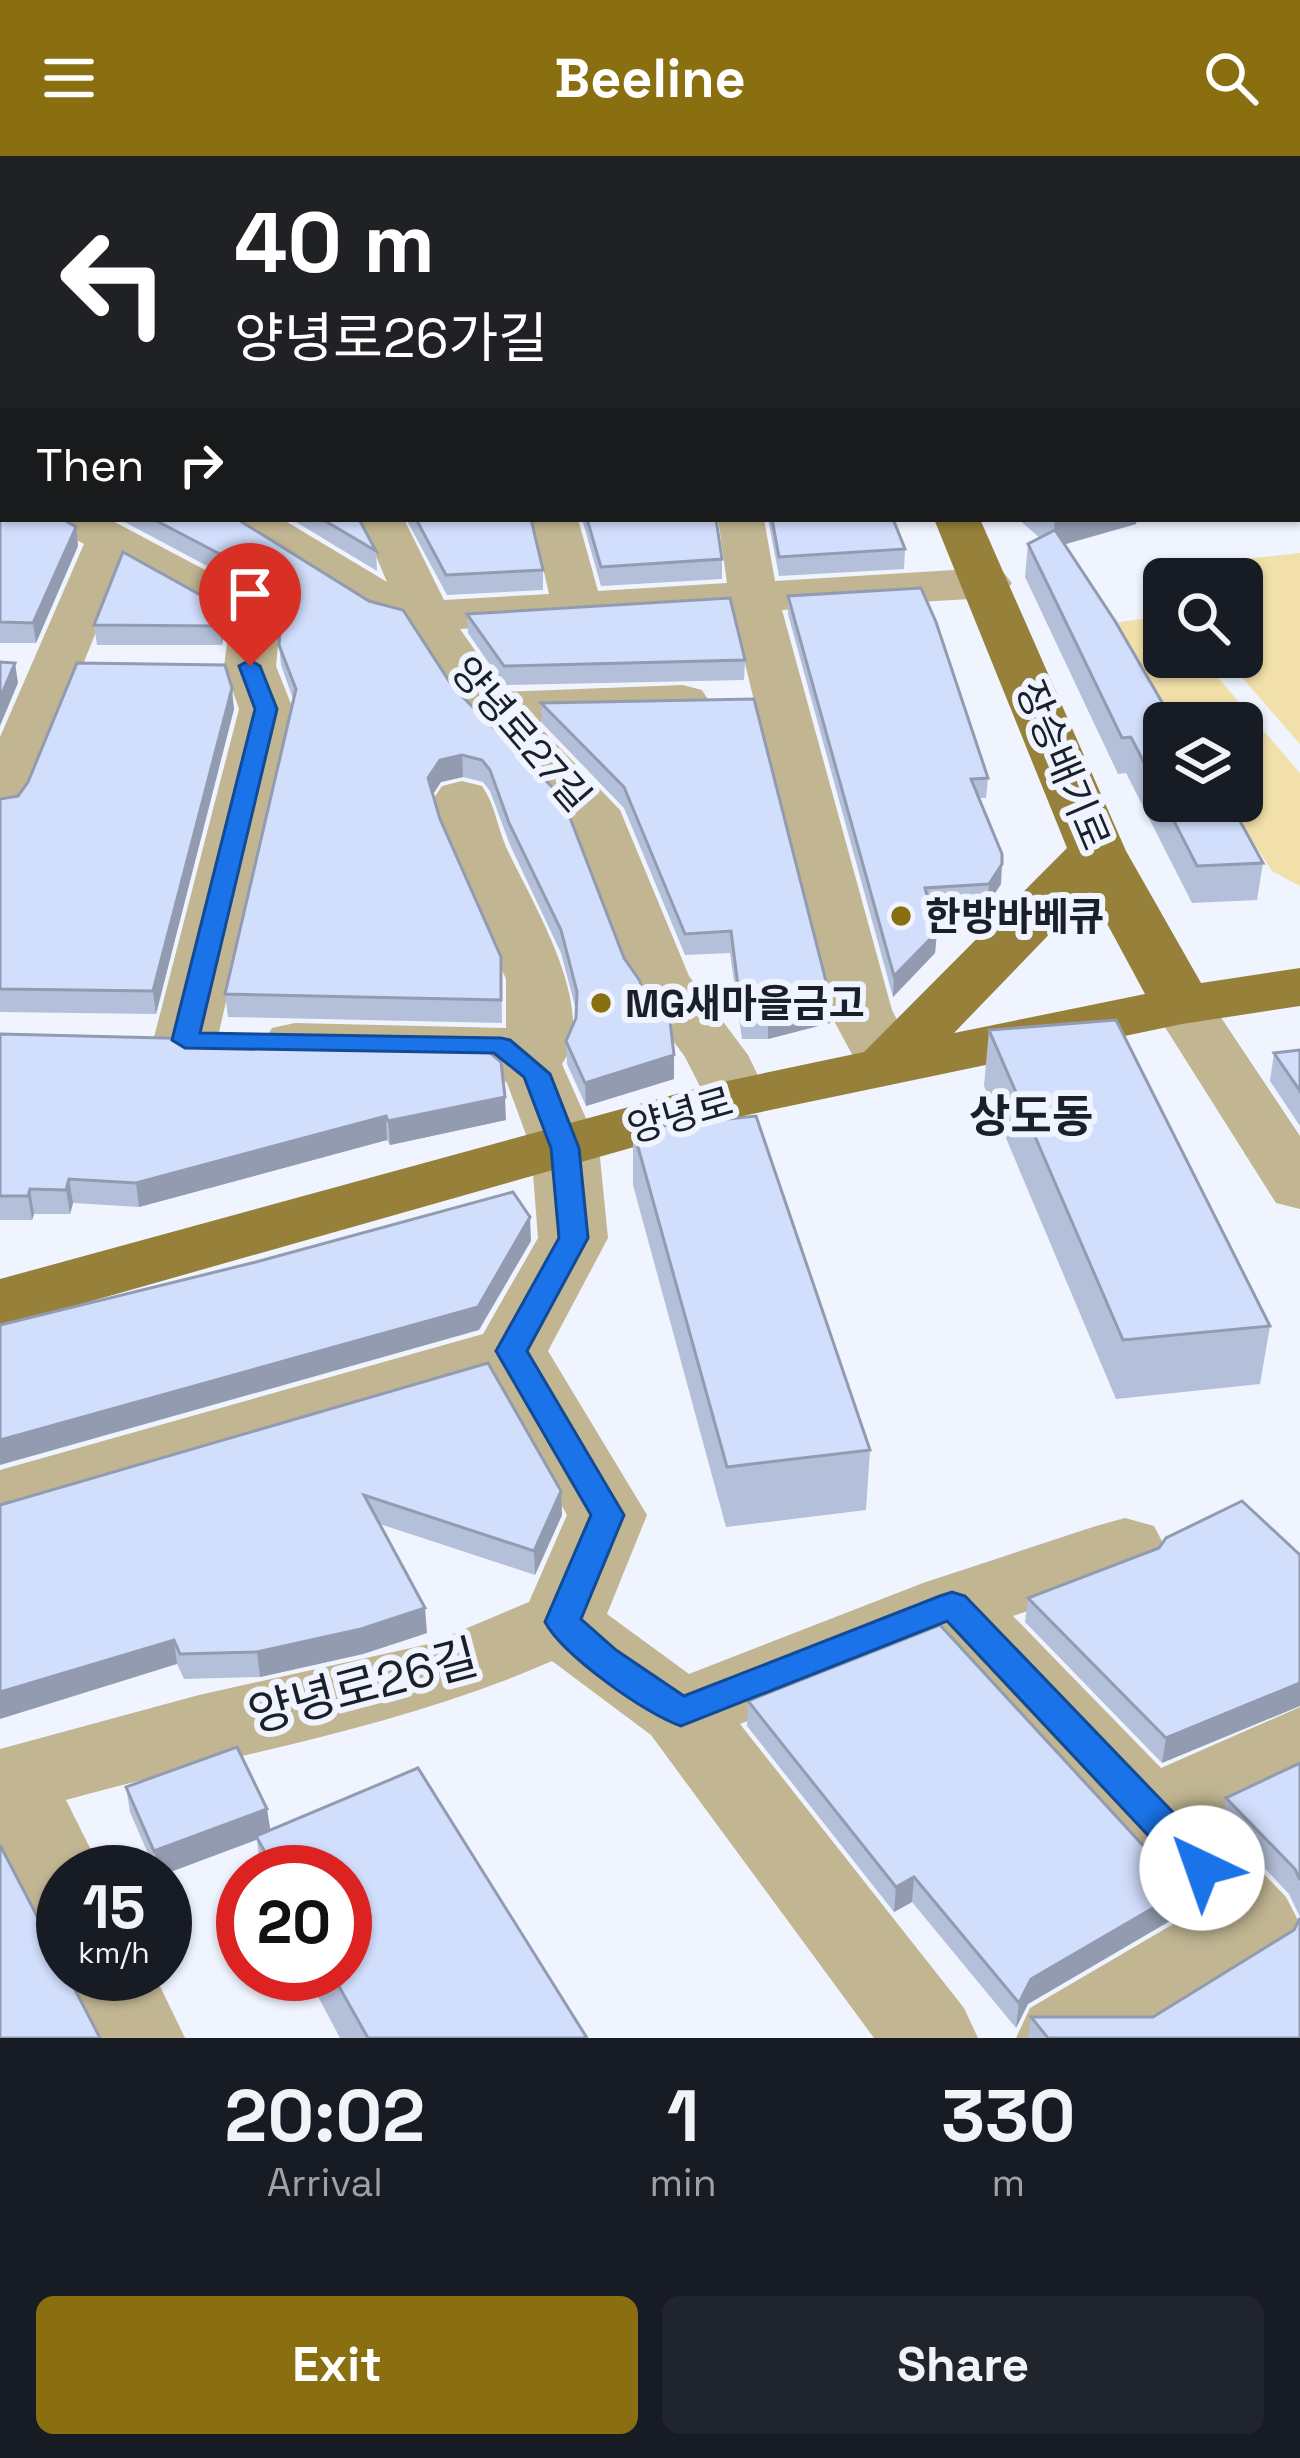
<!DOCTYPE html>
<meta charset="utf-8">
<style>
:root{--surface:#171b24;--page:#20242c;--text:#f1f3f6;--muted:#9ea1a6;--accent:#896f10}
body{margin:0;font-family:"Space Grotesk","Noto Sans KR",sans-serif;background:var(--page);color:var(--text);height:100vh;display:flex;flex-direction:column;font-size:45px;white-space:nowrap}
*{box-sizing:border-box;margin:0}
p{font-size:39px;color:var(--muted)}
.icon{flex:none;width:66px;height:66px;fill:none;stroke:currentColor;stroke-width:2;stroke-linecap:round;stroke-linejoin:round}
.map{position:relative;height:1882px;overflow:hidden}
.panel{display:flex;flex-direction:column;background:var(--surface);flex:1}
.panel>*{flex:none}
.top-card{position:absolute;left:0px;top:0px;width:1302px;height:366px;box-shadow:0 3px 9px #0004;background:#202124;color:#fff;overflow:hidden}
.buttons{position:absolute;left:1143px;top:402px;display:grid;gap:24px}
.buttons a{display:grid;place-items:center;width:120px;height:120px;border-radius:18px;background:var(--surface);box-shadow:0 3px 9px #0004;font-size:60px}
.speed{position:absolute;left:36px;top:1689px;display:flex;gap:24px;font-size:60px;font-weight:700;text-align:center}
.speed>*{display:grid;place-content:center;width:156px;height:156px;border-radius:50%;background:var(--surface);box-shadow:0 3px 9px #0004;line-height:1}
.speed small{font-size:30px;font-weight:400}
.speed .limit{border:18px solid #d22;background:#fff;color:#111}
.pin{position:absolute;display:grid;place-items:center;width:102px;height:102px;color:#fff;margin:-123px -51px;border-radius:50% 50% 50% 0;rotate:-45deg;box-shadow:0 0 12px #0007}
.pin .icon{rotate:45deg}
.me{position:absolute;width:132px;margin:-66px;rotate:318deg;stroke-linejoin:round;filter:drop-shadow(0 0 9px #0008)}
.turn{display:flex;align-items:center;gap:42px;height:252px;padding:0 36px;font-size:54px}
.turn .icon{width:156px;height:156px;stroke-width:2.5}
.turn b{display:block;font-size:84px;line-height:102px}
.then{display:flex;align-items:center;height:114px;padding:0 36px;background:#0003;gap:24px;font-size:45px}
.eta{display:flex;justify-content:space-evenly;align-items:center;height:204px;text-align:center}
.eta b{font-size:72px;font-weight:700;line-height:84px}
.cta{display:flex;gap:24px;margin-top:auto;padding:24px 36px}
.cta a{flex:1;height:138px;border-radius:18px;background:var(--accent);color:#fff;font-size:48px;font-weight:700;line-height:138px;text-align:center}
.cta a+a{background:var(--page);color:var(--text)}
header{display:flex;justify-content:space-between;align-items:center;height:156px;padding:0 36px;background:var(--accent);color:#fff;font-size:54px;font-weight:700}
.map>svg:first-child{display:block}
</style>
<header><svg class="icon" aria-label="menu" viewBox="0 0 24 24"><path d="M4 6h16M4 12h16M4 18h16"/></svg>Beeline<svg class="icon" aria-label="search" viewBox="0 0 24 24"><circle cx="10" cy="10" r="6"/><path d="M15 15l6 6"/></svg></header>
<div class="map">
<svg width="1300" height="1882" viewBox="0 0 1300 1882">
<rect width="100%" height="100%" fill="#eff4fe"/>
<g fill="#f2e0aa">
<path d="M1300 397V588L1224 501H1242V423H1164V432L1147 413Z"/>
<path d="M1154 461 1164 464V501H1200L1300 617V730L1272 715 1226 645H1242V567H1174L1108 468Z"/>
</g>
<g fill="none" stroke-linecap="round" stroke-linejoin="round">
<g fill="#c1b592" fill-rule="evenodd">
<path d="M942 0H995L998 3H945Z"/>
<rect x="1299" y="89" width="1" height="22"/>
<path d="M51 363H109L254 440 280 469 276 510 293 553 217 885 208 899 185 904 162 899 153 885 239 553 224 510 229 472 123 409 28 645 20 657 0 662V581L84 388 57 373Z"/>
<path d="M226 363H282L387 426 367 379 355 363H404L444 444 549 438 532 363H578L598 435 727 427 718 363H764L775 425 987 412 1004 417 1012 427 1004 437 987 442 782 454 892 854 920 908 911 922 888 927 865 922 828 854 733 457 460 473 504 536 683 529 702 534 709 545 702 556 683 561 535 566 620 654 689 820 748 899 769 942 759 956 736 962 713 956 685 901 628 823 566 660 457 549 407 470 373 461 232 373Z"/>
<path d="M462 625 482 630C495 648 497 670 506 691 530 743 600 854 562 908L599 992 608 1082 548 1195 647 1359 607 1458 689 1518 923 1427 1096 1370 1125 1362 1154 1370 1165 1391 1154 1412 1013 1460 1161 1612 1300 1551V1624L1214 1666 1286 1741 1300 1768 1286 1795 1146 1882H1016L1030 1852 1187 1760 939 1488 740 1568 964 1852 978 1882H874L651 1579 552 1505C398 1573 227 1599 66 1644L102 1716H63V1768L30 1757 0 1694V1593L199 1539 429 1488 529 1446 567 1359 491 1226 0 1370V1314L483 1178 538 1082 531 992 507 927 485 909 295 905 272 900 263 886 272 872 295 867 506 872V823L445 683 434 642 442 630Z"/>
<path d="M1182 830 1204 836 1300 980V1053L1276 1047 1151 849 1160 836Z"/>
<path d="M63 1809V1818H154L185 1882H89L59 1818Z"/>
</g>
<g fill="#97803a" fill-rule="evenodd">
<path d="M855 0H891L854 3Z"/>
<path d="M934 363H980L1126 695 1201 827 1300 812V850L1182 868 747 959 0 1171V1123L713 928 864 896 1067 692ZM1090 736 1145 838 954 877Z"/>
</g>
</g>
<g fill="#b4bfd9">
<path d="M1033 0H1300V42L1299 3H1049Z"/>
<path d="M1299 126H1300V286L1299 285Z"/>
<path d="M0 316 3 363 76 371 78 390 36 487H0Z"/>
<path d="M119 363H237L369 445 624 802 674 899V923L586 950 567 908 566 885 576 862V854L561 797 510 689 490 635 483 626 463 621 441 626 433 638 440 663 501 801 502 867 228 861 225 838 293 543 281 509 279 489 281 463 256 436Z"/>
<path d="M291 363H359L376 395 377 415Z"/>
<path d="M406 363H531L543 414V434L447 439Z"/>
<path d="M582 363H716L722 403V423L601 430Z"/>
<path d="M768 363H893L905 393 904 413 779 420Z"/>
<path d="M1018 363H1137L1136 368 1065 388 1164 567 1263 707 1257 744 1192 747 1126 617 1118 618 1025 421 1028 388 1040 382Z"/>
<path d="M788 440 988 622 986 642H979L1001 728 987 749 930 752 937 776 935 797 893 841 788 458Z"/>
<path d="M222 454 224 474 222 489H97L94 469Z"/>
<path d="M467 458 745 504 744 524 504 529 468 477Z"/>
<path d="M754 543 830 867 768 883H742L730 797 685 799 624 652 542 567 541 547Z"/>
<path d="M234 553 156 858 0 856V643L18 640Z"/>
<path d="M989 874 1270 1170 1260 1228 1116 1243 984 930Z"/>
<path d="M0 878 506 964 390 989 387 984 139 1051 73 1047 70 1058H34L32 1064H0Z"/>
<path d="M1300 894V970L1270 925 1274 897Z"/>
<path d="M633 973 870 1294 866 1354 726 1371 633 1029Z"/>
<path d="M561 1335 562 1359 535 1419 380 1368 427 1477 363 1498 260 1521 184 1523 177 1508 0 1349Z"/>
<path d="M1300 1399 1162 1607 1025 1466 1028 1442Z"/>
<path d="M748 1545 1180 1759 1028 1848 1016 1872 912 1746 894 1756 747 1570Z"/>
<path d="M237 1591 267 1653 270 1674 418 1612 587 1882H340L306 1818H345V1716H261L257 1684 165 1718V1716H156L130 1656 126 1631Z"/>
<path d="M1300 1607V1761L1289 1738 1222 1667 1226 1642Z"/>
<path d="M1294 1774 1300 1882H1028L1031 1861H1153Z"/>
</g>
<g fill="#929bb0">
<path d="M715 0H760L751 3H706Z"/>
<rect x="0" y="116" width="3" height="17"/>
<rect x="0" y="203" width="3" height="18"/>
<rect x="0" y="281" width="3" height="19"/>
<path d="M1055 363H1137L1136 368 1052 392Z"/>
<path d="M76 371 78 390 36 487 33 467Z"/>
<path d="M222 454 224 474 222 489 220 470Z"/>
<path d="M15 507 18 527 0 570V542Z"/>
<path d="M232 532 234 553 156 858 153 835Z"/>
<path d="M462 599 463 621 441 626 430 643 428 622 440 604Z"/>
<path d="M1002 708 1001 728 987 749 989 728Z"/>
<path d="M937 776 935 797 893 841 894 820Z"/>
<path d="M831 845 830 867 768 883V860Z"/>
<path d="M674 899V923L586 950 585 927Z"/>
<path d="M505 941 506 964 390 989 388 965Z"/>
<path d="M386 960 387 984 139 1051 136 1027Z"/>
<path d="M69 1023 73 1047 70 1058 66 1034Z"/>
<path d="M30 1033 34 1058 32 1064 28 1040Z"/>
<path d="M530 1061 531 1085 479 1174 0 1309V1284Z"/>
<path d="M561 1335 562 1359 535 1419 534 1395Z"/>
<path d="M425 1452 427 1477 363 1498 260 1521 257 1496Z"/>
<path d="M174 1484 177 1508 0 1563V1536Z"/>
<path d="M1300 1527V1550L1162 1607 1166 1582Z"/>
<path d="M267 1653 271 1678 165 1718V1716H158L154 1695Z"/>
<path d="M914 1721 912 1746 894 1756 896 1731Z"/>
<path d="M1184 1734 1180 1759 1028 1848 1016 1872 1019 1847 1031 1823Z"/>
</g>
<g fill="#d1defc" stroke="#929bb0" stroke-width="3">
<path d="M0 0H715L706 3H3V19L0 17Z"/>
<rect x="908" y="0" width="58" height="3"/>
<path d="M1204 0H1300V9L1299 3H1236Z"/>
<rect x="0" y="45" width="3" height="71"/>
<path d="M1299 126H1300V231L1299 230Z"/>
<path d="M3 146V203H0V148Z"/>
<path d="M3 232V281H0V234Z"/>
<path d="M3 313V363H63L76 371 33 467 0 466V316Z"/>
<path d="M153 363H237L369 445 403 454 453 531 562 641 624 802 640 825 643 842 670 865 674 899 585 927 566 885 576 862 577 836 561 774 509 667 490 614 482 604 462 599 440 604 428 622 440 663 501 801V844L225 838 296 533 279 489 282 446 254 416Z"/>
<path d="M322 363H359L376 395Z"/>
<path d="M416 363H531L543 414 446 419Z"/>
<path d="M587 363H716L722 403 601 411Z"/>
<path d="M772 363H893L905 393 779 401Z"/>
<path d="M1055 374 1115 465 1174 567H1164V645H1229L1263 707 1197 710 1131 581 1122 582 1028 388Z"/>
<path d="M123 396 213 446 222 454 220 470 94 469Z"/>
<path d="M921 432 936 466 988 622 971 623 1002 698V708L989 728 925 732 937 776 894 820 788 440Z"/>
<path d="M730 442 745 504 504 510 467 458Z"/>
<path d="M0 506 15 507 0 542Z"/>
<path d="M77 507 225 509 232 532 153 835 0 833V643L18 640 28 626Z"/>
<path d="M754 543 831 845 768 860 742 861 731 775 685 778 624 631 541 547Z"/>
<path d="M1116 864 1270 1170 1123 1184 989 874Z"/>
<path d="M0 878 482 890 501 906 505 941 388 965 386 960 136 1027 69 1023 66 1034 30 1033 28 1040H0Z"/>
<path d="M1300 894V935L1274 897Z"/>
<path d="M756 960 870 1294 727 1311 633 973Z"/>
<path d="M513 1036 530 1061 478 1151 0 1284V1169L256 1106Z"/>
<path d="M488 1207 561 1335 534 1395 364 1339 425 1452 361 1473 257 1496 180 1498 174 1484 0 1536V1349Z"/>
<path d="M1242 1345 1300 1399V1527L1166 1582 1028 1442 1159 1392 1166 1382Z"/>
<path d="M940 1469 1184 1734 1031 1823 1019 1847 914 1721 896 1731 748 1545Z"/>
<path d="M237 1591 267 1653 154 1695 126 1631Z"/>
<path d="M1300 1607V1724L1295 1713 1226 1642Z"/>
<path d="M418 1612 587 1882H368L332 1818H345V1716H276L256 1680Z"/>
<path d="M0 1689 63 1810V1818H67L100 1882H0Z"/>
<path d="M1300 1762V1882H1048L1031 1861H1153L1294 1774Z"/>
</g>
<path fill="#1a73e8" stroke="#114b97" stroke-width="3" d="M250 504 260 510 277 553 200 877 501 882 510 884 550 918 579 992 588 1082 527 1195 624 1359 581 1463 616 1494 684 1540 940 1440 952 1436 965 1440 1216 1701 1221 1712 1216 1723 1202 1727 1189 1723 947 1465 681 1570C645 1558 563 1499 545 1466L591 1359 496 1195 559 1082 551 992 524 921 494 897 185 892 172 884 255 553 239 510Z"/>
<g fill="#896f10" stroke="#eff4fe" stroke-width="4.5">
<circle cx="901" cy="760" r="12"/>
<circle cx="601" cy="847" r="12"/>
</g>
<g text-anchor="middle" dominant-baseline="central" stroke-width="12" stroke-linejoin="round" paint-order="stroke">
<g font-size="39" fill="#1b1f29" stroke="#eff4fe">
<text transform="translate(521 578) rotate(49)">양녕로27길</text>
<text transform="translate(1063 609) rotate(67)">장승배기로</text>
<text transform="translate(680 959) rotate(-16)">양녕로</text>
</g>
<g font-size="39" font-weight="bold" fill="#1b1f29" stroke="#eff4fe" text-anchor="start">
<text x="925" y="760">한방바베큐</text>
<text x="625" y="847">MG새마을금고</text>
</g>
<g font-size="45" font-weight="bold" fill="#1b1f29" stroke="#eff4fe">
<text x="1031" y="960">상도동</text>
</g>
<g font-size="48" fill="#1b1f29" stroke="#eff4fe">
<text transform="translate(363 1530) rotate(-15)">양녕로26길</text>
</g>
</g>
</svg>
<div class="buttons">
<a><svg class="icon" aria-label="search" viewBox="0 0 24 24"><circle cx="10" cy="10" r="6"/><path d="M15 15l6 6"/></svg></a>
<a><svg class="icon" aria-label="layers" viewBox="0 0 24 24"><path d="M12 4l9 5-9 5-9-5zM3 14l9 5 9-5"/></svg></a>
</div>
<div class="speed"><div>15<small>km/h</small></div><div class="limit">20</div></div>
<div class="pin" style="left:250px;top:510px;background:#d93025"><svg class="icon" aria-label="arrive" viewBox="0 0 24 24"><path d="M6 21V4h12l-3 4 3 4H6"/></svg></div>
<svg class="me" style="left:1202px;top:1712px" viewBox="-20 -20 40 40"><circle r="19" fill="#fff"/><path d="M0-13L10 11 0 6-10 11z" fill="#1a73e8"/></svg>
<div class="top-card">
<div class="turn"><svg class="icon" aria-label="left" viewBox="0 0 24 24"><path d="M17 20v-9H6M10 6l-5 5 5 5"/></svg><div><b>40 m</b>양녕로26가길</div></div>
<div class="then">Then<svg class="icon" aria-label="right" viewBox="0 0 24 24"><path d="M7 20v-9h11M14 6l5 5-5 5"/></svg></div>
</div>
</div>
<section class="panel">
<div class="eta">
<div><b>20:02</b><p>Arrival</p></div>
<div><b>1</b><p>min</p></div>
<div><b>330</b><p>m</p></div>
</div>
<div class="cta"><a>Exit</a><a>Share</a></div>
</section>
